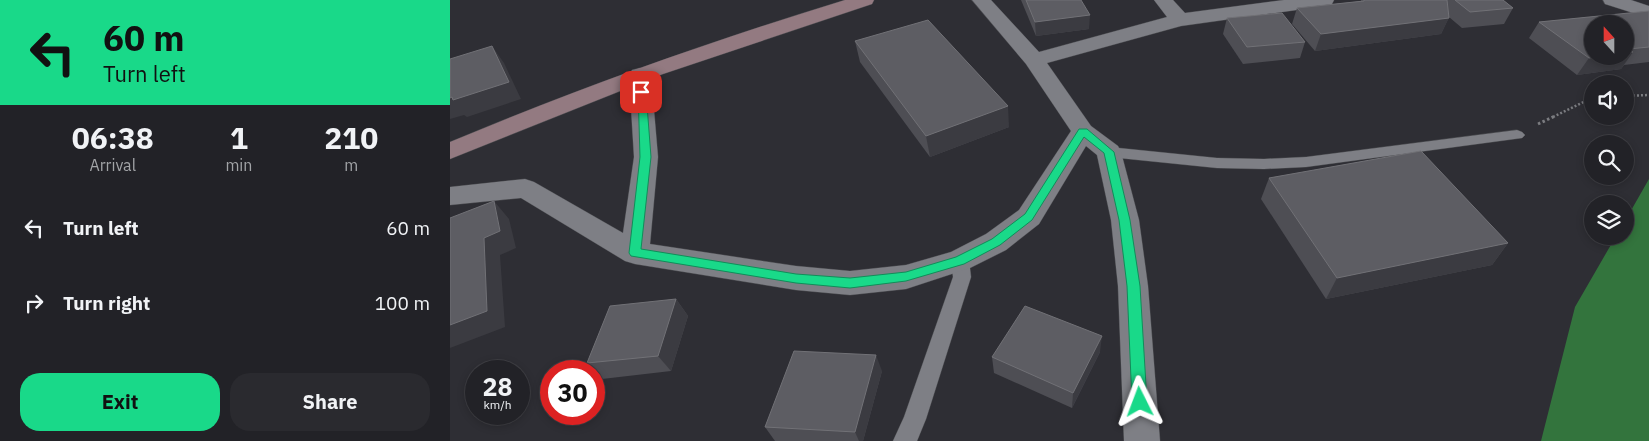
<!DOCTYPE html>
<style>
:root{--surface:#222227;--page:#2a2a2f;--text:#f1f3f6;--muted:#a2a4a7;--line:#3f3f44;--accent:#19d989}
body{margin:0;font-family:"IBM Plex Sans",sans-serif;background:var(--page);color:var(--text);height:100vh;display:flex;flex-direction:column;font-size:19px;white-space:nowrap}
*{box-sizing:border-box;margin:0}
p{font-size:16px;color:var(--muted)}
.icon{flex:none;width:28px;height:28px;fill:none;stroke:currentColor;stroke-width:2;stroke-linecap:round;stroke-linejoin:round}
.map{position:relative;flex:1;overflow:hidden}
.sheet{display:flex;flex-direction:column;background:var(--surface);width:450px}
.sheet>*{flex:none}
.banner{background:#19d989;color:#111;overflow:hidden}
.needle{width:32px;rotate:339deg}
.controls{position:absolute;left:1134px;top:15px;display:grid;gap:10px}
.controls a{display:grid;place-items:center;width:50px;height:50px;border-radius:50%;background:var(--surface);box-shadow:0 2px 8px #0003,0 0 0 1px var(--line);font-size:25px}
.speed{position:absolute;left:15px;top:360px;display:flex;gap:10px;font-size:25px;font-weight:700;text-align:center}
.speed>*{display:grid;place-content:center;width:65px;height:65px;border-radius:50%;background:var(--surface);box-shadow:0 2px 8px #0003,0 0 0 1px var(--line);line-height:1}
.speed small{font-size:12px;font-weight:400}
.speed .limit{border:8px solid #d22;background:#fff;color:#111}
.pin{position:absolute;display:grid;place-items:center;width:42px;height:42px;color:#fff;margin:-21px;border-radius:10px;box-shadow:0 2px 8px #0006}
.me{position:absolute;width:55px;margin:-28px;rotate:357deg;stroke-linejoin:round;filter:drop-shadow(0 0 4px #0008)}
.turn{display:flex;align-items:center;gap:18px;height:105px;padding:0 20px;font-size:22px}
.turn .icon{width:65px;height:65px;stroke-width:2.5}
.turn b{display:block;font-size:35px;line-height:42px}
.eta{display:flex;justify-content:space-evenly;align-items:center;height:85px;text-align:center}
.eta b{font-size:30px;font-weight:700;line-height:35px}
.action{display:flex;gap:10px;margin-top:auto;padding:10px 20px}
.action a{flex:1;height:58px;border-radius:20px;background:var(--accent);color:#111;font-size:20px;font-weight:700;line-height:58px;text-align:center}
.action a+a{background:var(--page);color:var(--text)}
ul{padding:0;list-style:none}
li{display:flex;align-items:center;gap:15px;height:75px;padding:0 20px}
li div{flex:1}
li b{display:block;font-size:19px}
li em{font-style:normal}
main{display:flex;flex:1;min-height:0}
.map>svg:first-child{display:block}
</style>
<main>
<section class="sheet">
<div class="banner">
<div class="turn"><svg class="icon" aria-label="left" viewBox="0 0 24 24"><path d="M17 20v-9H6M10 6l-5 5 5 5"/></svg><div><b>60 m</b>Turn left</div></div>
</div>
<div class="eta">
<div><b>06:38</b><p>Arrival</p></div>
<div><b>1</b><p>min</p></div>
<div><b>210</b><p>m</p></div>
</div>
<ul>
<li><svg class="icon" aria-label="left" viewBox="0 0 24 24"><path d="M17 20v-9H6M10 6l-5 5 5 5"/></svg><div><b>Turn left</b></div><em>60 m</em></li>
<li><svg class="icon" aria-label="right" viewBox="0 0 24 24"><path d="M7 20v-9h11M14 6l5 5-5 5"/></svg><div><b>Turn right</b></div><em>100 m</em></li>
</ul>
<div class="action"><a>Exit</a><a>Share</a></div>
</section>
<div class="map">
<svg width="1199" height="441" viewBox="0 0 1199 441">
<rect width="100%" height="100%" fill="#2e2e34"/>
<path fill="#33743d" d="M1199 179V441H1091L1125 307 1166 236H1175V221Z"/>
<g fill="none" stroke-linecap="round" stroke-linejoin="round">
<defs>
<g id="lane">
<path d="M1067 130 1072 132 1075 135 1072 138 856 167 814 169 767 168 659 157 653 156 651 152 653 148 659 147 767 158 814 159 856 157Z"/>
<path d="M510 253 517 255 519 260 521 277 476 419 467 441H443L454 417 503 277 501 260 503 255Z"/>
</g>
<g id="street">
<path d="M522 0H541L589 52 717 17 704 0H723L735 13 834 0H884L882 4 875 6 731 26 597 63 641 126 668 146 671 152 689 220 698 286 710 441H674L668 286 661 220 647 155 636 146 589 224 556 250 520 268 456 289 400 295 346 290 185 264 175 261 71 198 0 205V187L75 179 84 182 173 233 184 157 179 75 182 70 190 68 198 70 201 75 208 157 200 244 346 266 400 271 456 265 501 252 536 234 569 210 621 131 576 64Z"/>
<path d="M1153 0H1181L1199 6V18L1155 4Z"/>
</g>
<path id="secondary" d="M395 0H424L422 4 213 74 0 159V142C129 88 261 41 395 0Z"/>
</defs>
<use href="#lane" stroke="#494a4e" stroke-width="1"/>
<use href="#street" stroke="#494a4e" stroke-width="1"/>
<use href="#secondary" stroke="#494a4e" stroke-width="1"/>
<g stroke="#7b7c80" stroke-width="2.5" stroke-dasharray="2 2" stroke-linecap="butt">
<path d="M1175 96 1199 95"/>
<path d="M1103 117 1142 98"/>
</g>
<path stroke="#7b7c80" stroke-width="3" stroke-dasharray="2.5 2.5" stroke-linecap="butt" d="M1088 124 1105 116"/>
<use href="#lane" fill="#7e7f85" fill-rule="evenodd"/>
<use href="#street" fill="#7e7f85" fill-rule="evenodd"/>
<use href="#secondary" fill="#937a81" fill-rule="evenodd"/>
</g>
<g fill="#4e4e54">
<path d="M571 0H631L639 29 586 36Z"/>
<path d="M911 0H1053L1063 8 1054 24 1012 28 999 17 991 34 865 51 842 24 847 8 911 1Z"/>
<path d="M1199 11V62L1174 65 1171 69 1127 75 1079 38 1089 22Z"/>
<path d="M777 18 855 42 850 58 793 64 773 34Z"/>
<path d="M405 41 559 127 480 157 410 62Z"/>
<path d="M819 178 1058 243 1042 265 876 299 811 199Z"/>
<path d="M226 299 238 316 221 371 152 379 137 363Z"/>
<path d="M650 352 622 408 544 373 542 357Z"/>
<path d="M432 371 413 441H325L315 427Z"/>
</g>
<g fill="#3b3b41">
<path d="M640 15 639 29 586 36 585 22Z"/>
<path d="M999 18 991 34 865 51 871 34Z"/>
<path d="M42 46 54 63 71 99 17 117 14 115 0 119V98Z"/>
<path d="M1183 52 1171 69 1127 75 1139 58 1153 56H1175V53Z"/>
<path d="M558 106 559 127 480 157 476 136Z"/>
<path d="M44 201 59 219 66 248 50 255 55 327 0 348V325L34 238Z"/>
<path d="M1058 243 1042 265 876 299 887 278Z"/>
<path d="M226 299 238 316 221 371 208 356Z"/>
<path d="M652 336 650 352 622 408 623 393Z"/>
<path d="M426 355 432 371 413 441H409L405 432Z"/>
</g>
<g fill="#5d5d63" stroke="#717176">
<path d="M576 0H631L640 15 585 22Z"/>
<path d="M914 0H997L999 18 871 34 847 8 914 1Z"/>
<path d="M1005 0H1053L1063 8 1020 12Z"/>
<path d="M1199 11V47L1179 49 1183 52 1175 53V24H1142V56H1153L1139 58 1089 22Z"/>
<path d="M832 13 855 42 797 47 777 18Z"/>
<path d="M478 20 558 106 476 136 405 41Z"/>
<path d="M42 46 59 82 3 100 2 97 0 98V59Z"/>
<path d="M971 151 1058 243 887 278 819 178Z"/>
<path d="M44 201 50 231 34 238 37 311 0 325V218Z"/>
<path d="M226 299 208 356 137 363 160 306Z"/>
<path d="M575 306 652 336 623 393 542 357Z"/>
<path d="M344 351 426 355 405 432 315 427Z"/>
</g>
<path fill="#19d989" stroke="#108d59" d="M188 90H194L196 92 201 157 191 249 346 274 400 278 456 272 506 257 542 239 575 214 629 129H637L664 152 680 220 690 286 697 402 695 407 690 409 684 407 682 402 677 286 669 220 654 153 634 137 582 220 550 245 514 264 456 281 400 288 346 283 181 256 179 253 190 157Z"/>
</svg>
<div class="controls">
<a><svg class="needle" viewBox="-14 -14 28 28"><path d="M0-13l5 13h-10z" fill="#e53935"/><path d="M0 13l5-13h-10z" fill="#a2a4a7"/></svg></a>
<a><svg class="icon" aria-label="sound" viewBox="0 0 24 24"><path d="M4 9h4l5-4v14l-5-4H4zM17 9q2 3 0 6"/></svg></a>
<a><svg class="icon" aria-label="search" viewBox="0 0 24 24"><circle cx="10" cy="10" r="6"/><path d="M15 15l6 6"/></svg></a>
<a><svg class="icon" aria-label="layers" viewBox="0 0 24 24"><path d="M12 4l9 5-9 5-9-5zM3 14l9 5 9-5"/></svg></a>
</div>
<div class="speed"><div>28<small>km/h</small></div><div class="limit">30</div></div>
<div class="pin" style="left:191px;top:92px;background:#d93025"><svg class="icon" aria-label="arrive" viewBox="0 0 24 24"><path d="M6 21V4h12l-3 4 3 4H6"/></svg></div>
<svg class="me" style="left:690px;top:402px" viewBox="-20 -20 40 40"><path d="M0-17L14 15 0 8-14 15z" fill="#19d989" stroke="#fff" stroke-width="4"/></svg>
</div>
</main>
